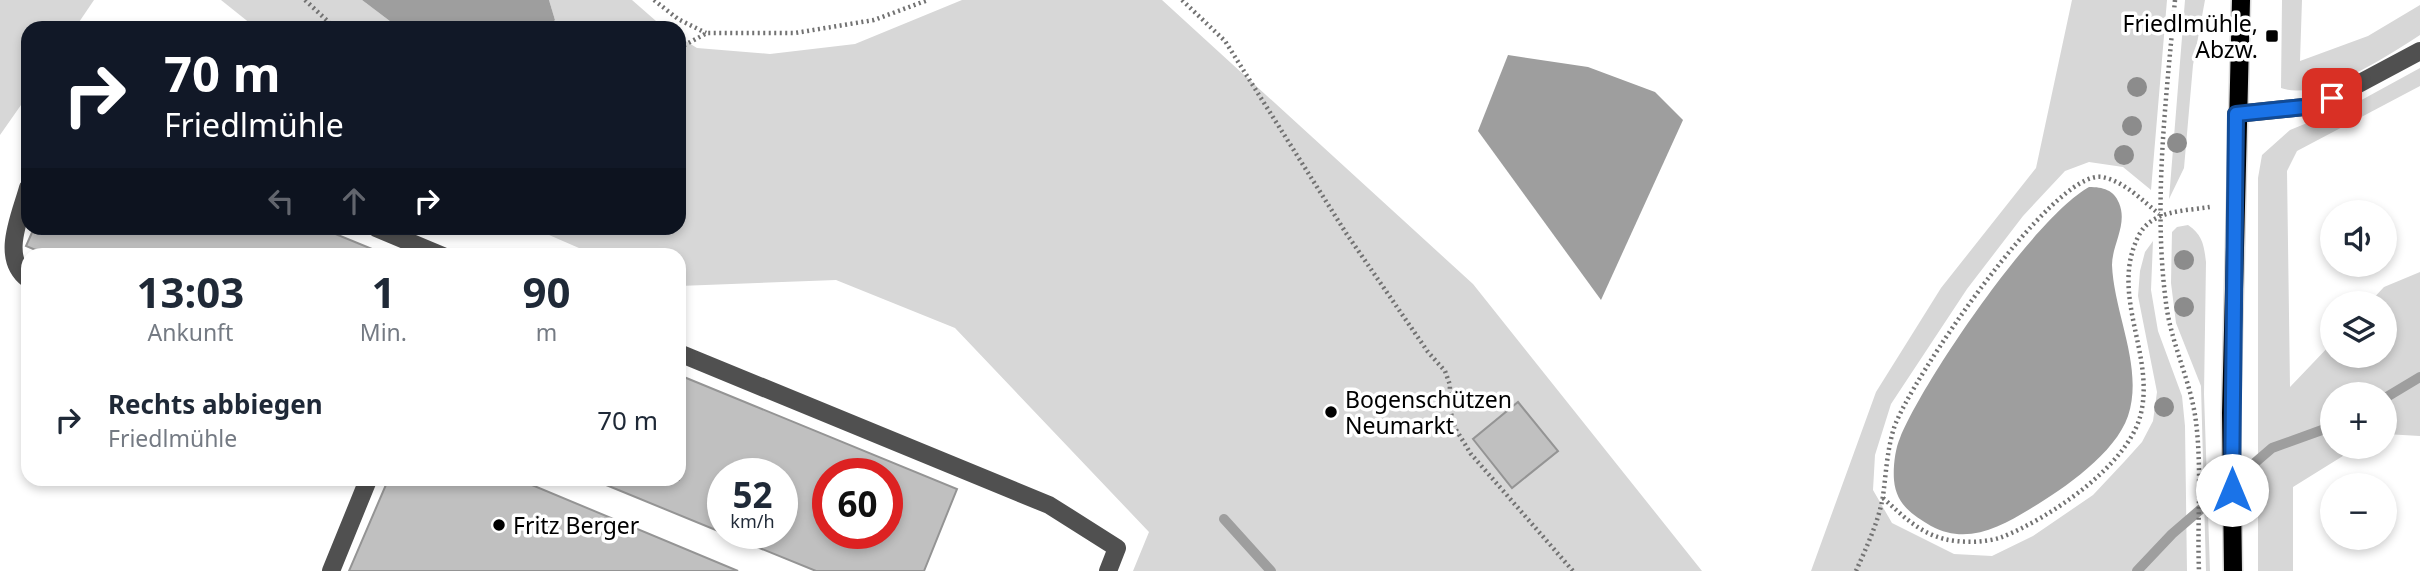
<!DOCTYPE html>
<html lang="de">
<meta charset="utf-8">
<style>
:root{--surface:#fff;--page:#f2f2f3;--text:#1f2937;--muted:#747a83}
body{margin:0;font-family:"Noto Sans",sans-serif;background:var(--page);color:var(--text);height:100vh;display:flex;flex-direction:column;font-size:26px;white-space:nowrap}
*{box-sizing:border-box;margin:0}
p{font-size:23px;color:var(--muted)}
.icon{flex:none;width:38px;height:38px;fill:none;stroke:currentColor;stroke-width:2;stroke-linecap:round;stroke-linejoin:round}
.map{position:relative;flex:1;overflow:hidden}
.panel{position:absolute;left:21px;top:248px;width:665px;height:238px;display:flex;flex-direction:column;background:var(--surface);border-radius:21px;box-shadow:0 4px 10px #0003}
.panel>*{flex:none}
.hud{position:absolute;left:21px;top:21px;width:665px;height:214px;border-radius:21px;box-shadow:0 4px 10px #0003;background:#111827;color:#fff;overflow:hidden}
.tools{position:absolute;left:2320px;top:200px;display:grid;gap:14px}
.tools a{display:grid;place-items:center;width:77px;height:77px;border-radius:50%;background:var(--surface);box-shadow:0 4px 10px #0003;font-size:35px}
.speed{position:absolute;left:707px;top:458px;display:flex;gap:14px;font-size:35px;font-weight:700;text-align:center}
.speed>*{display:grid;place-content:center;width:91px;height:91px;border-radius:50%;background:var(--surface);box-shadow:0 4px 10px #0003;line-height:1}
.speed small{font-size:18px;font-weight:400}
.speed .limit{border:10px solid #d22;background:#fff;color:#111}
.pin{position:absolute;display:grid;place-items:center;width:60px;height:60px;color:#fff;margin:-30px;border-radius:14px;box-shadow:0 4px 10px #0006}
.me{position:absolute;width:77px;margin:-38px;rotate:0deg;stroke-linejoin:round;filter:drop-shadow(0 0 5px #0008)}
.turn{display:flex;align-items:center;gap:24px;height:147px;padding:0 28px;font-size:32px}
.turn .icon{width:91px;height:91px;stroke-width:2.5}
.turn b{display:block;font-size:49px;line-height:60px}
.lanes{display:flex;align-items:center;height:66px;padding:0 28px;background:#0003;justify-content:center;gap:35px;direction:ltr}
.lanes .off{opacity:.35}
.eta{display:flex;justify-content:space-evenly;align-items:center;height:119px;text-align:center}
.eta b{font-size:42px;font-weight:700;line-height:49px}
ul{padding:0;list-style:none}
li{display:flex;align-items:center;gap:21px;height:105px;padding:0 28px}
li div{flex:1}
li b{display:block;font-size:26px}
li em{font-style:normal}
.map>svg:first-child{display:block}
</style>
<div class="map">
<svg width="2420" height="571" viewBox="0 0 2420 571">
<rect width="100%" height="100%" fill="#fff"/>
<g fill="#d7d7d7">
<path d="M0 0H94L75 28H28V95L0 135Z"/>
<path d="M221 0H362L399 28H256Z"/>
<path d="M549 0H632L664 28H549L555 20Z"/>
<path d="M962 0H1162L1473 284 1702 571H1133L1149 532 955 328 836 280 679 286V256L595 255 533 228H679V37L697 48 770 54 855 44Z"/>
<path d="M2072 0H2167L2151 190 2123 167 2089 162 2065 171 2023 216 1967 289 1891 404 1875 455 1873 490 1892 523 1954 554 1992 556 2033 536 2093 495 2124 462 2142 442 2153 421 2157 392 2138 296 2140 271 2145 252 2153 241 2151 290 2158 331 2182 396 2185 426 2187 571H1811L1876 392 1941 288 2036 168Z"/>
<path d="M2185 0H2205L2193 65 2184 168 2169 199Z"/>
<path d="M2282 0H2302L2300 61 2368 36 2420 5V35C2387 56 2319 102 2281 88Z"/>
<path d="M2420 68V86L2297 151 2287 171 2290 387 2333 342V355H2385V303H2369L2384 287 2420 272V436L2385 434V394H2333V446H2359L2293 487V571H2258V178L2262 155 2290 130 2356 103Z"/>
<path d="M2188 225C2203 235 2204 246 2206 262L2204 394 2210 571H2206L2201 386 2176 323 2171 283 2172 232 2177 227Z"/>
</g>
<g fill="#9e9e9e">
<path d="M362 0H549L555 20 549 28H399Z"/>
<path d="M1508 55 1588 67 1655 92 1683 120 1601 300 1478 131Z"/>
<path d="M2089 187C2103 187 2114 190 2119 203 2128 224 2112 245 2112 265 2114 314 2144 368 2128 416 2115 454 2062 490 2030 509 1999 528 1966 545 1931 526 1912 515 1896 504 1894 480 1893 468 1895 449 1900 438 1924 379 2035 217 2089 187Z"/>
</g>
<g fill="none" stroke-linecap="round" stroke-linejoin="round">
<g stroke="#9e9e9e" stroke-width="10">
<path d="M2385 398 2420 377"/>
<path d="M1224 519 1271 571"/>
<path d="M2137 571 2172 534 2272 448 2333 426"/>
</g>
</g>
<g fill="#c0c0c0" stroke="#949494" stroke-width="2" fill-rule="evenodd">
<path d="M34 228H321L389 256H50L26 246Z"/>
<path d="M679 375 957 489 924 571H816L725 534H782V474H723V533L594 480H679ZM828 474H887V534H828Z"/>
<path d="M1518 402 1558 451 1512 488 1473 439Z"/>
<path d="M388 480H520L738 571H349Z"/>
</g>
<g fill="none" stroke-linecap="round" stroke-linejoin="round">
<defs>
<path id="major" d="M2233 571 2231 413 2241 0"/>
</defs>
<use href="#major" stroke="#dbdbdb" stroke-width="21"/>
<g stroke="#727272" stroke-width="4.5" stroke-dasharray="2 3.5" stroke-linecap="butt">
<path d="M305 0 335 28"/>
<path d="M654 0 678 19 706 33"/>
<path d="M1182 0 1225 41 1346 233 1428 352 1445 371 1450 385 1449 406 1455 428 1471 454 1573 571"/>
<path d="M2175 0C2166 100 2153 204 2166 303 2171 344 2191 381 2196 422 2202 470 2197 522 2199 571"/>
<path d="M679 48 707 33H795L874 20 928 0"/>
<path d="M1883 498C1902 515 1918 532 1944 539 1961 543 1985 543 2002 537 2048 519 2126 467 2140 417 2157 356 2108 295 2139 235 2152 210 2185 211 2210 207"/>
<path d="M1856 571C1866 548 1879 521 1883 496 1886 474 1887 450 1894 428 1909 382 2053 169 2102 177 2124 181 2143 201 2159 214"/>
</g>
<g stroke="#505050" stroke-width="18">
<path d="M2236 114 2304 107 2332 98 2420 51"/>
<path d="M28 188C20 217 0 258 28 279"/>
<path d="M376 228 443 256"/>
<path d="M679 353 1049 505 1117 548 1108 571"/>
<path d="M331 571 368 480"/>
</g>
<use href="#major" stroke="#000" stroke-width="18"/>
</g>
<g fill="#8c8c8c">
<circle cx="2137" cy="87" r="10"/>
<circle cx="2132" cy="126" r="10"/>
<circle cx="2177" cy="143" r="10"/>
<circle cx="2124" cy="155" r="10"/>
<circle cx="2184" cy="260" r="10"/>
<circle cx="2184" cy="307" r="10"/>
<circle cx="2164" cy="407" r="10"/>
</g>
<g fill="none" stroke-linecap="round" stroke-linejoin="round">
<defs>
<path id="route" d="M2232 490 2236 114 2304 107 2332 98"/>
</defs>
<use href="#route" stroke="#114b97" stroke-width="18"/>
<use href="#route" stroke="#1a73e8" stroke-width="12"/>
</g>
<g fill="#000" stroke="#fff" stroke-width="2.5">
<rect x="2265" y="29" width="14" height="14" rx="3.5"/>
<circle cx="1331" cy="412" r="7"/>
<circle cx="499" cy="525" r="7"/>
</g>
<g text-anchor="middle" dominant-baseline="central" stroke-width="7" stroke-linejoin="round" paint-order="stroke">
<g font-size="23" fill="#000" stroke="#fff" text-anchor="start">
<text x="2258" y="23" text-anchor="end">Friedlmühle,<tspan x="2258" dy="26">Abzw.</tspan></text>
<text x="1345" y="399">Bogenschützen<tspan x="1345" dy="26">Neumarkt</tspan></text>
<text x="513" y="525">Fritz Berger</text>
</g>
</g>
</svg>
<div class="tools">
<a><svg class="icon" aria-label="sound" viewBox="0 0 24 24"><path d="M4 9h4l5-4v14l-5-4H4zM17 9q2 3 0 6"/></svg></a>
<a><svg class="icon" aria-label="layers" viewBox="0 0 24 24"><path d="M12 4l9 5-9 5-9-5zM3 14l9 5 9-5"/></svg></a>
<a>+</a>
<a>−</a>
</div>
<div class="speed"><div>52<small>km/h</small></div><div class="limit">60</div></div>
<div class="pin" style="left:2332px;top:98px;background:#d93025"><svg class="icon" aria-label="arrive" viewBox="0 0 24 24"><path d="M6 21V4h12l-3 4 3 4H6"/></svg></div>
<svg class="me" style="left:2232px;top:490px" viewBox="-20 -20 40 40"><circle r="19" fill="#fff"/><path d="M0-13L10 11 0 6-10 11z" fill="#1a73e8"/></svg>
<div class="hud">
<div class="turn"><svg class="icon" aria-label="right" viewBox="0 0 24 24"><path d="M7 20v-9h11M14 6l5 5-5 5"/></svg><div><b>70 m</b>Friedlmühle</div></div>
<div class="lanes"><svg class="icon off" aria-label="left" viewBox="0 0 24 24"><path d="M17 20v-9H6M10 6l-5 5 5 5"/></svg><svg class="icon off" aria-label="ahead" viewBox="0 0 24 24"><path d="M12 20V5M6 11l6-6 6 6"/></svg><svg class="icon" aria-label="right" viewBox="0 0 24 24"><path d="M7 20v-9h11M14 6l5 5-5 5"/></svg></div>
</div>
<section class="panel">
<div class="eta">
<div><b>13:03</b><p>Ankunft</p></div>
<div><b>1</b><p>Min.</p></div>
<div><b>90</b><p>m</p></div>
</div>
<ul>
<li><svg class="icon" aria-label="right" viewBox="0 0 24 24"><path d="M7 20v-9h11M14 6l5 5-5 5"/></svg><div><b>Rechts abbiegen</b><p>Friedlmühle</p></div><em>70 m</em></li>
</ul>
</section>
</div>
